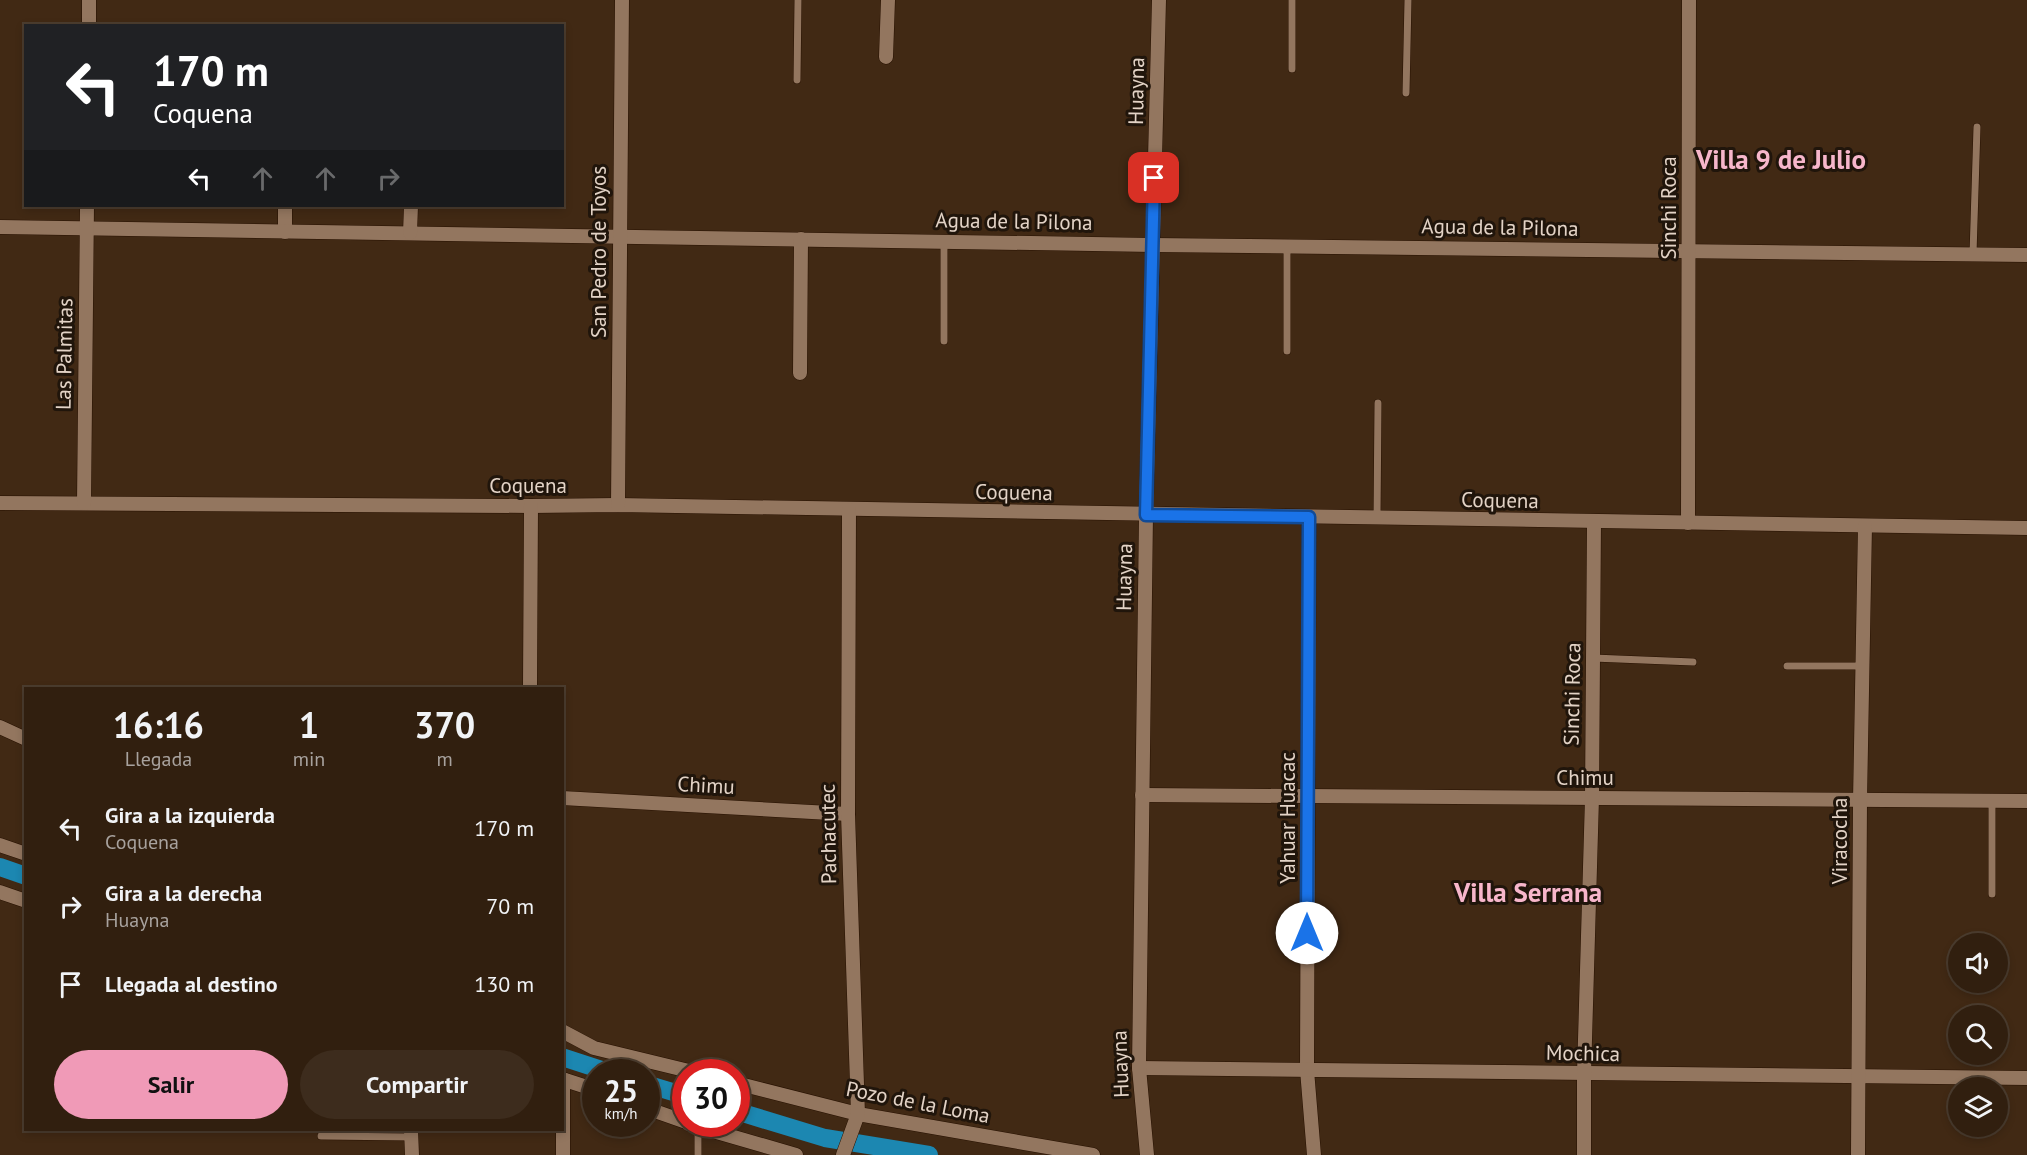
<!DOCTYPE html>
<html lang="es">
<style>
:root{--surface:#311f0f;--page:#3d2c1d;--text:#f1f3f6;--muted:#a8a29e;--line:#4c3d2f;--accent:#f09ab7}
body{margin:0;font-family:"PT Sans",sans-serif;background:var(--page);color:var(--text);height:100vh;display:flex;flex-direction:column;font-size:22px;white-space:nowrap}
*{box-sizing:border-box;margin:0}
p{font-size:20px;color:var(--muted)}
.icon{flex:none;width:33px;height:33px;fill:none;stroke:currentColor;stroke-width:2;stroke-linecap:round;stroke-linejoin:round}
.map{position:relative;flex:1;overflow:hidden}
.sheet{position:absolute;left:24px;top:687px;width:540px;height:444px;display:flex;flex-direction:column;background:var(--surface);border-radius:0px;box-shadow:0 3px 9px #0003,0 0 0 2px var(--line)}
.sheet>*{flex:none}
.guide{position:absolute;left:24px;top:24px;width:540px;height:183px;border-radius:0px;box-shadow:0 3px 9px #0003,0 0 0 2px var(--line);background:#202124;color:#fff;overflow:hidden}
.buttons{position:absolute;left:1948px;top:933px;display:grid;gap:12px}
.buttons a{display:grid;place-items:center;width:60px;height:60px;border-radius:50%;background:var(--surface);box-shadow:0 3px 9px #0003,0 0 0 2px var(--line);font-size:30px}
.speed{position:absolute;left:582px;top:1059px;display:flex;gap:12px;font-size:30px;font-weight:700;text-align:center}
.speed>*{display:grid;place-content:center;width:78px;height:78px;border-radius:50%;background:var(--surface);box-shadow:0 3px 9px #0003,0 0 0 2px var(--line);line-height:1}
.speed small{font-size:15px;font-weight:400}
.speed .limit{border:9px solid #d22;background:#fff;color:#111}
.pin{position:absolute;display:grid;place-items:center;width:51px;height:51px;color:#fff;margin:-26px;border-radius:12px;box-shadow:0 3px 9px #0006}
.me{position:absolute;width:66px;margin:-33px;rotate:0deg;stroke-linejoin:round;filter:drop-shadow(0 0 4px #0008)}
.turn{display:flex;align-items:center;gap:21px;height:126px;padding:0 30px;font-size:27px}
.turn .icon{width:78px;height:78px;stroke-width:2.5}
.turn b{display:block;font-size:42px;line-height:51px}
.lanes{display:flex;align-items:center;height:57px;padding:0 30px;background:#0003;justify-content:center;gap:30px;direction:ltr}
.lanes .off{opacity:.35}
.eta{display:flex;justify-content:space-evenly;align-items:center;height:102px;text-align:center}
.eta b{font-size:36px;font-weight:700;line-height:42px}
.action{display:flex;gap:12px;margin-top:auto;padding:12px 30px}
.action a{flex:1;height:69px;border-radius:36px;background:var(--accent);color:#111;font-size:24px;font-weight:700;line-height:69px;text-align:center}
.action a+a{background:var(--page);color:var(--text)}
ul{padding:0;list-style:none}
li{display:flex;align-items:center;gap:18px;height:78px;padding:0 30px}
li div{flex:1}
li b{display:block;font-size:22px}
li em{font-style:normal}
.map>svg:first-child{display:block}
</style>
<div class="map">
<svg width="2027" height="1155" viewBox="0 0 2027 1155">
<rect width="100%" height="100%" fill="#412914"/>
<g fill="none" stroke-linecap="round" stroke-linejoin="round">
<g stroke="#1c87b1" stroke-width="18">
<path d="M0 867 26 876"/>
<path d="M562 1057 608 1072"/>
<path d="M646 1084 686 1096"/>
<path d="M736 1111 825 1138 929 1155"/>
</g>
<defs>
<g id="lane">
<path d="M1292 0V69"/>
<path d="M797 80 798 0"/>
<path d="M1406 93 1408 0"/>
<path d="M944 241V341"/>
<path d="M1973 254 1977 127"/>
<path d="M1287 351V245"/>
<path d="M1377 519 1378 403"/>
<path d="M1593 658 1693 662"/>
<path d="M1787 666H1863"/>
<path d="M1992 801V894"/>
<path d="M321 1136 411 1137"/>
<path d="M698 1155V1127"/>
</g>
<g id="street">
<path d="M89 26V0"/>
<path d="M886 57 888 0"/>
<path d="M285 206V232"/>
<path d="M0 227 1153 245 2027 255"/>
<path d="M410 233 411 206"/>
<path d="M800 373 801 239"/>
<path d="M0 503 531 506 618 505 2027 528"/>
<path d="M84 503 87 206"/>
<path d="M618 505 622 0"/>
<path d="M1309 517 1307 1070 1314 1155"/>
<path d="M1688 523 1689 0"/>
<path d="M530 688 531 506"/>
<path d="M0 727 26 739"/>
<path d="M1142 795 2027 801"/>
<path d="M562 798 848 814"/>
<path d="M0 845 26 854"/>
<path d="M0 892 26 901"/>
<path d="M562 1031 594 1048 693 1072"/>
<path d="M1139 1068 2027 1078"/>
<path d="M562 1079 596 1090"/>
<path d="M563 1079V1155"/>
<path d="M736 1083 858 1114 1093 1155"/>
<path d="M646 1108 686 1122"/>
<path d="M689 1124 796 1155"/>
<path d="M411 1130 412 1155"/>
<path d="M843 1155 858 1114 848 814 849 510"/>
<path d="M1147 1155 1139 1068 1146 515 1159 0"/>
<path d="M1584 1155V1074L1592 798 1594 522"/>
<path d="M1858 1155 1860 801 1865 526"/>
</g>
</defs>
<use href="#lane" stroke="#271100" stroke-width="8"/>
<use href="#street" stroke="#271100" stroke-width="15"/>
<use href="#lane" stroke="#93765f" stroke-width="7"/>
<use href="#street" stroke="#93765f" stroke-width="14"/>
</g>
<g fill="none" stroke-linecap="round" stroke-linejoin="round">
<defs>
<path id="route" d="M1154 178 1146 515 1309 517 1307 933"/>
</defs>
<use href="#route" stroke="#114b97" stroke-width="15"/>
<use href="#route" stroke="#1a73e8" stroke-width="10"/>
</g>
<g text-anchor="middle" dominant-baseline="central" stroke-width="6" stroke-linejoin="round" paint-order="stroke">
<g font-size="21" fill="#e3d3c6" stroke="#20150b">
<text transform="translate(1136 91) rotate(-89)">Huayna</text>
<text transform="translate(1668 208) rotate(-90)">Sinchi Roca</text>
<text transform="translate(1014 221) rotate(1)">Agua de la Pilona</text>
<text transform="translate(1500 227) rotate(1)">Agua de la Pilona</text>
<text transform="translate(598 252) rotate(-90)">San Pedro de Toyos</text>
<text transform="translate(64 354) rotate(-89)">Las Palmitas</text>
<text x="528" y="485">Coquena</text>
<text transform="translate(1014 492) rotate(1)">Coquena</text>
<text transform="translate(1500 500) rotate(1)">Coquena</text>
<text transform="translate(1124 577) rotate(-89)">Huayna</text>
<text transform="translate(1572 694) rotate(-89)">Sinchi Roca</text>
<text x="1585" y="777">Chimu</text>
<text transform="translate(706 785) rotate(3)">Chimu</text>
<text transform="translate(1287 818) rotate(-90)">Yahuar Huacac</text>
<text transform="translate(828 834) rotate(-91)">Pachacutec</text>
<text transform="translate(1839 841) rotate(-90)">Viracocha</text>
<text transform="translate(1583 1053) rotate(1)">Mochica</text>
<text transform="translate(1120 1064) rotate(-92)">Huayna</text>
<text transform="translate(918 1102) rotate(11)">Pozo de la Loma</text>
</g>
<g font-size="27" font-weight="bold" fill="#f7b6cb" stroke="#20150b">
<text x="1781" y="159">Villa 9 de Julio</text>
<text x="1528" y="892">Villa Serrana</text>
</g>
</g>
</svg>
<div class="buttons">
<a><svg class="icon" aria-label="sound" viewBox="0 0 24 24"><path d="M4 9h4l5-4v14l-5-4H4zM17 9q2 3 0 6"/></svg></a>
<a><svg class="icon" aria-label="search" viewBox="0 0 24 24"><circle cx="10" cy="10" r="6"/><path d="M15 15l6 6"/></svg></a>
<a><svg class="icon" aria-label="layers" viewBox="0 0 24 24"><path d="M12 4l9 5-9 5-9-5zM3 14l9 5 9-5"/></svg></a>
</div>
<div class="speed"><div>25<small>km/h</small></div><div class="limit">30</div></div>
<div class="pin" style="left:1154px;top:178px;background:#d93025"><svg class="icon" aria-label="arrive" viewBox="0 0 24 24"><path d="M6 21V4h12l-3 4 3 4H6"/></svg></div>
<svg class="me" style="left:1307px;top:933px" viewBox="-20 -20 40 40"><circle r="19" fill="#fff"/><path d="M0-13L10 11 0 6-10 11z" fill="#1a73e8"/></svg>
<div class="guide">
<div class="turn"><svg class="icon" aria-label="left" viewBox="0 0 24 24"><path d="M17 20v-9H6M10 6l-5 5 5 5"/></svg><div><b>170 m</b>Coquena</div></div>
<div class="lanes"><svg class="icon" aria-label="left" viewBox="0 0 24 24"><path d="M17 20v-9H6M10 6l-5 5 5 5"/></svg><svg class="icon off" aria-label="ahead" viewBox="0 0 24 24"><path d="M12 20V5M6 11l6-6 6 6"/></svg><svg class="icon off" aria-label="ahead" viewBox="0 0 24 24"><path d="M12 20V5M6 11l6-6 6 6"/></svg><svg class="icon off" aria-label="right" viewBox="0 0 24 24"><path d="M7 20v-9h11M14 6l5 5-5 5"/></svg></div>
</div>
<section class="sheet">
<div class="eta">
<div><b>16:16</b><p>Llegada</p></div>
<div><b>1</b><p>min</p></div>
<div><b>370</b><p>m</p></div>
</div>
<ul>
<li><svg class="icon" aria-label="left" viewBox="0 0 24 24"><path d="M17 20v-9H6M10 6l-5 5 5 5"/></svg><div><b>Gira a la izquierda</b><p>Coquena</p></div><em>170 m</em></li>
<li><svg class="icon" aria-label="right" viewBox="0 0 24 24"><path d="M7 20v-9h11M14 6l5 5-5 5"/></svg><div><b>Gira a la derecha</b><p>Huayna</p></div><em>70 m</em></li>
<li><svg class="icon" aria-label="arrive" viewBox="0 0 24 24"><path d="M6 21V4h12l-3 4 3 4H6"/></svg><div><b>Llegada al destino</b></div><em>130 m</em></li>
</ul>
<div class="action"><a>Salir</a><a>Compartir</a></div>
</section>
</div>
